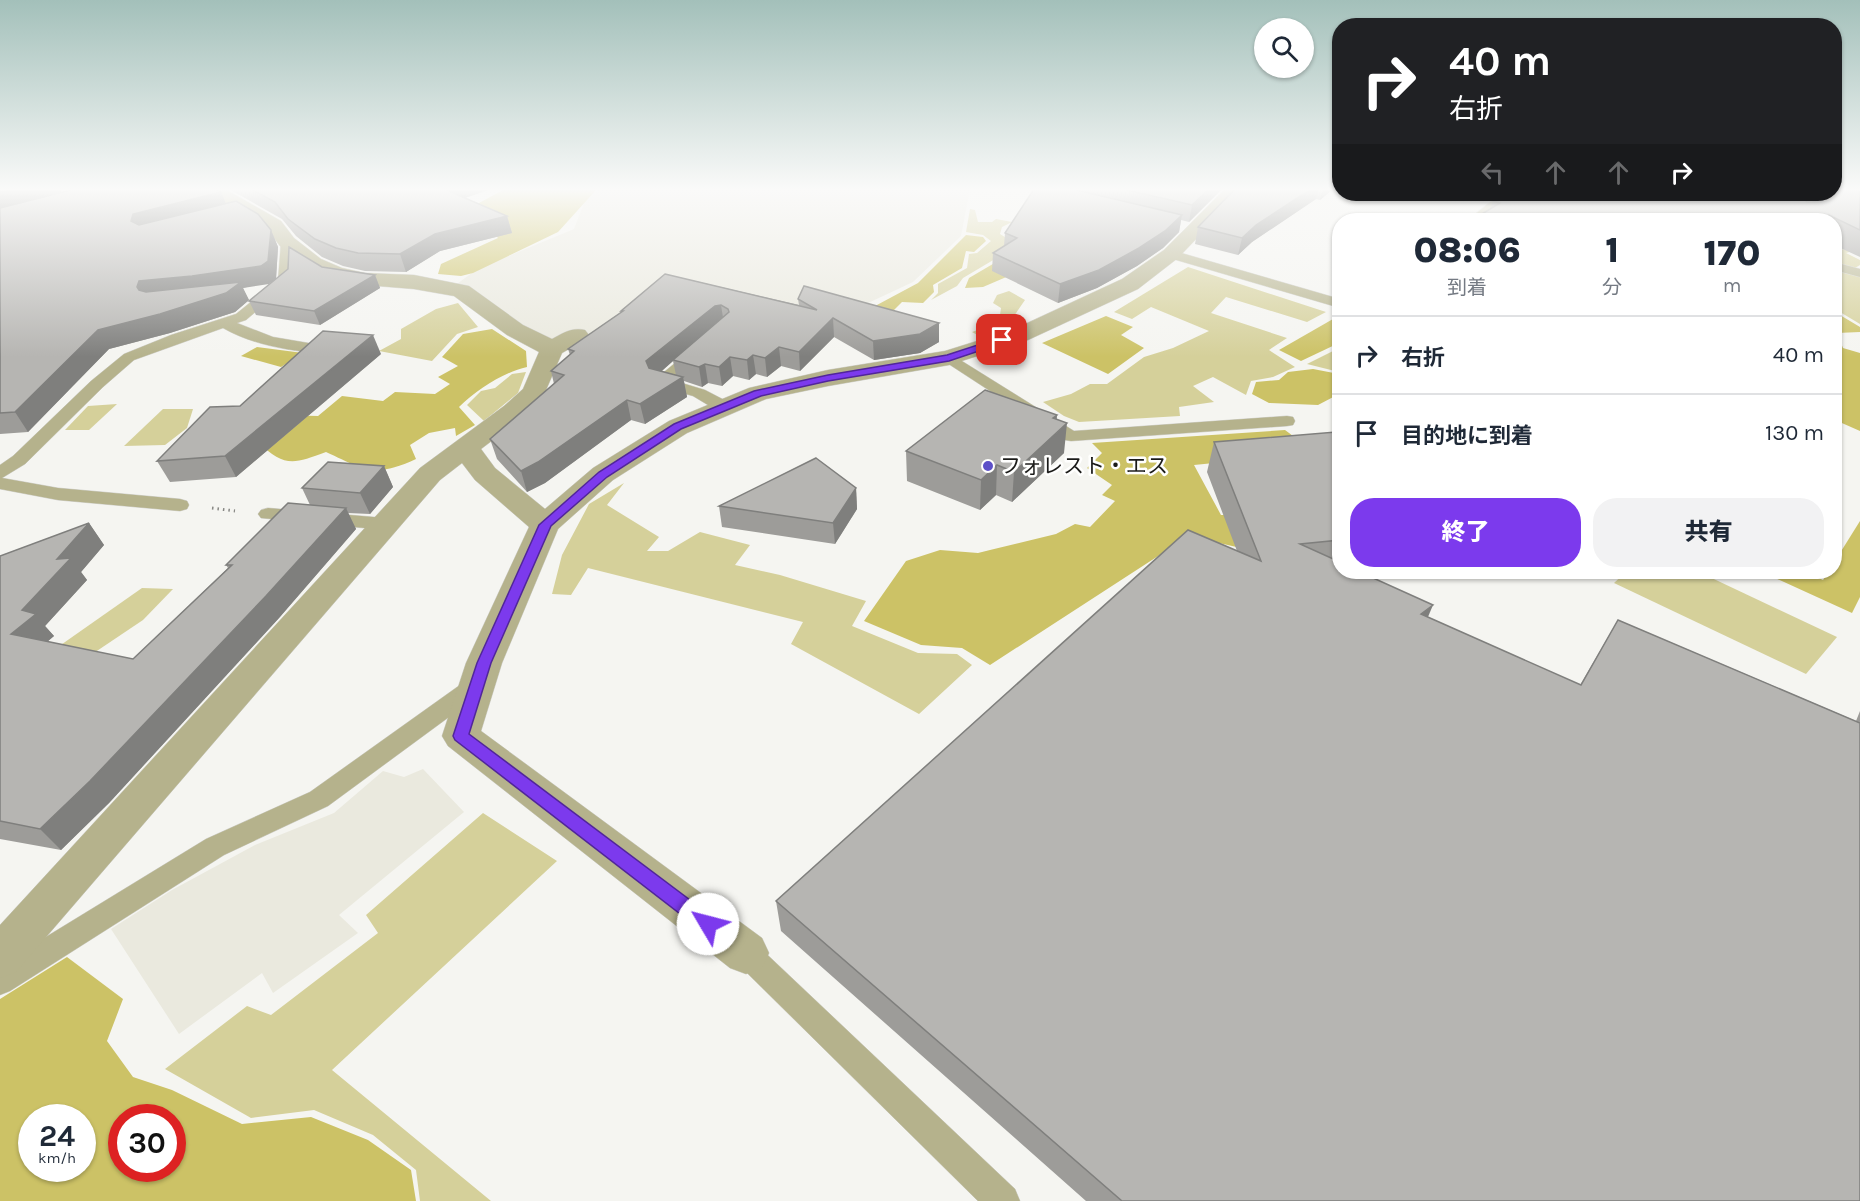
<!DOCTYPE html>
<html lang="ja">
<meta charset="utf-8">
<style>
:root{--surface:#fff;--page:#f2f2f3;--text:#1f2937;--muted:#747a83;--line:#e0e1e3;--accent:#7c3aed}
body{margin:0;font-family:Karla,"Noto Sans JP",sans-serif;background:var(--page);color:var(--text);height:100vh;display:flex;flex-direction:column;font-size:22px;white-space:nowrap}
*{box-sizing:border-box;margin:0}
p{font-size:20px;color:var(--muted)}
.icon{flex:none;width:33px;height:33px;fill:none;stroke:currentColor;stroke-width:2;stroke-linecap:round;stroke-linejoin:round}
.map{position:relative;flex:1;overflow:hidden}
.drawer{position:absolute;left:1332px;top:213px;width:510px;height:366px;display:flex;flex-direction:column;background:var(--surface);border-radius:24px;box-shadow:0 2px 4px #0004}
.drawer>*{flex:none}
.top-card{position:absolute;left:1332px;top:18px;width:510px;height:183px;border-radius:24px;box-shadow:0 2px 4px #0004;background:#202124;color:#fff;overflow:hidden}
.controls{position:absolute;left:1254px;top:18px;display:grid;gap:12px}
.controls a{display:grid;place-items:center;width:60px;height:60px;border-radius:50%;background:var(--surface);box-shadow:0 2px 4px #0004;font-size:30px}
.speed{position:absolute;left:18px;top:1104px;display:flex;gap:12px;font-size:30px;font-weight:700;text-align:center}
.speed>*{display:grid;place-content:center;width:78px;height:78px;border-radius:50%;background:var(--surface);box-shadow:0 2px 4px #0004;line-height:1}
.speed small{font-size:15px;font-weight:400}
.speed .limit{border:9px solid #d22;background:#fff;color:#111}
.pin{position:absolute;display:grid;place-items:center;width:51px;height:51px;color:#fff;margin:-26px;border-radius:12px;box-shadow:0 3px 9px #0006}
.me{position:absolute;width:66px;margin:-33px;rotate:307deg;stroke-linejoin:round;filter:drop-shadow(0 0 4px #0008)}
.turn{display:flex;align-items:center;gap:21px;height:126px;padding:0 18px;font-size:27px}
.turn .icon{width:78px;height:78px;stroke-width:2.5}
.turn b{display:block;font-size:42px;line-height:51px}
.lanes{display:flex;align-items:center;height:57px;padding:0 18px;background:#0003;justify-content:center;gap:30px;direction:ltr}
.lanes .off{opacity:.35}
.eta{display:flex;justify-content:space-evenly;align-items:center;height:102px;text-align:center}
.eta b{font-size:36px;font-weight:800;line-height:42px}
.button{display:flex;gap:12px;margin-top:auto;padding:12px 18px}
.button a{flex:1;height:69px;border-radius:24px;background:var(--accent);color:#fff;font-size:24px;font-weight:800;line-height:69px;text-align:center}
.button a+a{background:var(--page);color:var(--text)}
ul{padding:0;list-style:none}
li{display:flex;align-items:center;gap:18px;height:78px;padding:0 18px;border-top:2px solid var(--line)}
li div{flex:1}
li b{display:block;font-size:22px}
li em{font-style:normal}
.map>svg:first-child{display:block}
</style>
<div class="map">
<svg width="1860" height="1201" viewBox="0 0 1860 1201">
<rect width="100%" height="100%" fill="#f5f5f1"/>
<g fill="#eae9de">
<path d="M602 189H970L961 236 913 282 819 326 743 304 679 277 643 310 588 346 543 342 457 284 477 269 574 229 584 203 597 190Z"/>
<path d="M423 769 464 812 339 915 358 933 273 993 262 973 179 1034 111 929 172 890 255 845 334 813 383 771 404 777Z"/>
</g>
<g fill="#d5d09a">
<path d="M970 209 975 210 978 222H992L996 219 1012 222 1002 227 1000 234 1008 239 1000 256 963 278 957 286 931 300 938 293V284L967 268 969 254 977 253 991 241 983 235 966 232Z"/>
<path d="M1834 248 1853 251 1846 253 1860 260V265L1855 268 1835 263Z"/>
<path d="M1188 267 1326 312 1307 322 1226 297 1211 313 1287 338 1269 350 1295 367 1273 377 1251 381 1246 395 1213 377 1193 386 1214 402 1179 407 1180 416 1079 422 1064 416 1043 402 1071 394 1090 384H1107L1144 357 1173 348 1209 331 1151 307 1132 319 1114 312Z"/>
<path d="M1837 271 1860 277V324L1835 309V273Z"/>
<path d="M1009 291 1025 300 1005 329 981 337 972 332 999 322 1001 308 993 303 997 295Z"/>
<path d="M458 303 478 327 457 334 432 361 379 351 401 339V329L436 309Z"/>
<path d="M1339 348V372L1307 364Z"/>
<path d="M526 372 518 393 484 421 467 405 481 391 495 388 512 374Z"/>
<path d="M117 404 89 430H65L88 406Z"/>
<path d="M163 409H193L187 428 165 445 124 446Z"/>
<path d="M624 483 607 505 659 537 647 551H668L700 532 750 545 735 565 780 575 866 601 852 626 918 653 957 654 972 665 919 714 791 644 803 622 588 568 571 595 552 594 562 555 589 504Z"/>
<path d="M1626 572H1699L1837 637 1806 674 1614 583Z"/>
<path d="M142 588 173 589 143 620 70 669 18 675Z"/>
<path d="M483 813 557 861 332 1070 491 1201H420L416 1170 373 1135 314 1110 251 1118 165 1069 247 1006 271 1015 378 933 366 915Z"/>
</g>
<g fill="#ccc266" fill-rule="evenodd">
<path d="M505 189H597L558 232 473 273 461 276 438 274 441 264 498 238 486 224 466 210Z"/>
<path d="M966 235 983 237 986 241 974 252 966 251 962 268 933 285 934 292 923 303 902 302 884 320 834 328 918 283Z"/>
<path d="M1003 258 1027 268 983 287 965 288 969 278Z"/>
<path d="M1835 312 1860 327V332L1837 333 1843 348 1860 353V431L1835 420Z"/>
<path d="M1106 316 1133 327 1121 335 1144 348 1108 374 1042 343Z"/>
<path d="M1333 319 1339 320V343L1301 361 1279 350Z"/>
<path d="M492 329 526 351 527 367C502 373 478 389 459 407L475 425 456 436 455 428 429 433 410 445 416 459C375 478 365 470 326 452 293 464 285 468 257 441L280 415 318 416 342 396 383 401 395 392 435 394 450 384 438 377 458 366 442 357 463 334Z"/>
<path d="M257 347 303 353 281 367 241 356Z"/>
<path d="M1313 369 1339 374V394L1318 405 1269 403 1252 394 1256 382 1279 380 1288 372Z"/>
<path d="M1285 430 1316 453 1194 465 1221 515 1299 514 1339 571 1189 536 990 665 962 648 921 645 864 621 906 561 940 550 978 553 990 550 1056 534 1075 524 1090 527 1115 501 1102 495 1112 485 1087 468 1102 453 1092 443Z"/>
<path d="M1860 521V597L1852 613 1762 572H1805L1823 580 1828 572H1834L1835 561Z"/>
<path d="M67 957 123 999 107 1041 133 1077 172 1090 242 1124 311 1117 368 1140 411 1170 416 1201H0V999ZM32 1118H82V1168H32ZM122 1118H172V1168H122Z"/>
</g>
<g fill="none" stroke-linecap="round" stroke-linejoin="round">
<defs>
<g id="lane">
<path d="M1500 194H1513L1481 220H1468Z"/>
<path d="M287 238 293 242 292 281 246 320 237 323 273 337 326 346 329 349 326 352 321 354C287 350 253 345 223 328L134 360 103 387 25 464 2 478 58 488 180 499 187 501 189 505 187 509 180 511 58 500 0 489V465L13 456 91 381 124 354 171 335 236 314 278 280 281 242Z"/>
<path d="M1171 250 1340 299V308L1166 257 1164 254Z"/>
<path d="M1834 262 1860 269V277L1834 270Z"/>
<path d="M697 347 702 349 705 352 702 355 672 380 705 390 730 403 732 407 730 411H718L693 396 654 385 652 382 692 349Z"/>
<path d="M949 353 1074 431 1287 416 1293 417 1295 421 1293 425 1287 426 1071 441 1065 440 944 361 941 358 944 355Z"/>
<path d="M268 508 385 518 392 520 395 524 392 528 385 530 261 518 258 514 261 510Z"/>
<path d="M475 678 483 680 486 686 483 692 328 806 224 855 10 991 0 995V965L206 839 310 792 467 680Z"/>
<path d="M746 940 756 944 1015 1189 1020 1201H978L736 962 732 953 736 944Z"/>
</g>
<path id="street" d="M203 189H225L281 221 294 238 321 259 342 268 365 273 414 275 469 286 523 325 552 339C563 333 572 327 585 330L589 335 585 340 562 353 543 397 522 418 481 449 495 468 545 509 593 468 669 421 749 388 828 370 945 351 1012 330 1122 279 1164 250 1225 189H1244L1178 258 1138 289 1028 340 949 365 828 386 766 399 687 433 613 480 558 529 502 663 481 731 762 938 769 953 762 968 746 974 730 968 448 746 442 736 466 663 529 527 475 480 462 463 440 480 16 972 0 978V925L420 468 504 406 523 389 539 352 507 335 454 296 414 289 365 285 328 278 307 267 280 246 267 229 205 193Z"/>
</defs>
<use href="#lane" stroke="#d2d2ce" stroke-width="1"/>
<use href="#street" stroke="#d2d2ce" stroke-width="1"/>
<path stroke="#878784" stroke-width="3" stroke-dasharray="1.5 4" stroke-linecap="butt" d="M212 508 235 511"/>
<use href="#lane" fill="#b5b28c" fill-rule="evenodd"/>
<use href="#street" fill="#b5b28c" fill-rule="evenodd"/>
</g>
<g fill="#9d9c99" fill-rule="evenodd">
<path d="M0 189 60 190 62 192H221L226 204 271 230 278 247 276 279 322 267 375 275 380 288 320 325 256 315 249 301 274 280 243 288 249 300 235 312 170 333 109 349 28 432 0 434Z"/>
<path d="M229 189H491L465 198 507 216 512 233 440 251 406 272 365 271 343 266 322 257 296 236 282 219Z"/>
<path d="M1034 189H1222L1189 222 1181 220 1179 232 1163 248 1137 266 1097 288 1058 303 992 271 993 253 1004 246 1005 233Z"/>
<path d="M1235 189H1333L1320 200 1316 199 1252 242 1238 255 1195 244 1198 227Z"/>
<path d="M1860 189V257L1834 245V220H1472L1490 209 1493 201 1805 200 1807 202H1812V198L1814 194H1834Z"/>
<path d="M665 274 799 305 798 299 939 323V342L920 353 874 360 834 337 800 371 781 366 767 377 756 374 749 380 733 376 722 386 708 383 702 387 684 381 687 397 645 424 631 420 545 483 527 492 497 459 490 439 554 384 551 371 570 355 568 349 621 312V311ZM673 361 676 375 662 371Z"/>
<path d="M381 354 236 477 170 482 157 461 240 406Z"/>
<path d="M1057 420 1064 453 1012 502 996 495 980 510 907 481 906 451Z"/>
<path d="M1340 438V572L1428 617 1580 685 1618 620 1856 721 1860 711V1201H1086L781 931 776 901 1237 551 1207 472 1214 442Z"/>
<path d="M384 466 393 487 370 514 348 513 356 529 279 618 109 803 61 850 0 839V556L89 523 104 545 81 572 87 580 45 626 54 636 47 642 133 659 228 568 226 565 310 505 302 488Z"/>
<path d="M856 488 857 509 835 544 722 527 719 506Z"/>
</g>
<g fill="#7f7f7d">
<path d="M15 189H61L60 190 63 195 0 212V192Z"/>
<path d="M442 189H491L447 204Z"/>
<path d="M1209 189H1222L1189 222 1192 205Z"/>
<path d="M1311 189H1319L1316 199 1252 242 1238 255 1242 238 1256 225Z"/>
<path d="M1323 189H1333L1320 200Z"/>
<path d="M221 192 228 209 141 231 131 221 133 214Z"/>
<path d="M1182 215 1179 232 1163 248 1137 266 1097 288 1058 303 1060 284Z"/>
<path d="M1829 215 1826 220H1815Z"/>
<path d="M507 216 512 233 440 251 406 272 400 254 435 234Z"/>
<path d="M271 230 278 247 276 279 269 284 243 288 249 300 235 312 170 333 109 349 28 432 15 412 98 330 147 305 137 287 139 281Z"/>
<path d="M375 275 380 288 320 325 314 311Z"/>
<path d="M721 305 724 324 673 360V361L650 381 646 361 715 306Z"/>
<path d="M833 318 834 337 800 371 799 352Z"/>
<path d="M939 323V342L920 353 874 360 873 341Z"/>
<path d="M373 335 381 354 236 477 225 456Z"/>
<path d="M779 347 781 366 767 377 765 358Z"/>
<path d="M753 355 756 374 749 380 747 360Z"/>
<path d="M730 357 733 376 722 386 719 367Z"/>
<path d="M705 364 708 383 702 387 699 367Z"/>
<path d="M683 377 687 397 645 424 640 404Z"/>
<path d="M627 400 631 420 545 483 527 492 521 471Z"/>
<path d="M1057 415 1056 434 1067 423 1064 453 1012 502 1014 472 1053 418Z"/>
<path d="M997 465 996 495 980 510 981 480Z"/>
<path d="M384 466 393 487 370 514 360 493Z"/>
<path d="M856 488 857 509 835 544 833 523Z"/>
<path d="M346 508 356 529 279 618 109 803 61 850 40 829Z"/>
<path d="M89 523 104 545 81 572 87 580 45 626 54 636 29 657 11 634 22 610 57 559Z"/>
<path d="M1433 605 1420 636 1421 614Z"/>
</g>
<g fill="#b6b5b2" stroke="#7f7f7d" stroke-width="1.5">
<path d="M0 189H15L0 192Z"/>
<path d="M75 189H214L221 192 133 214 131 221 139 225 236 201 258 214 271 230 268 261 261 266 192 276 139 281 137 287 139 290 146 292 241 282 226 293 160 314 98 330 15 412 0 413V208Z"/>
<path d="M251 189H444L507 216 435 234 400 254 358 253 336 248 315 239 288 219 275 202Z"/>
<path d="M1034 189H1072L1182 215 1165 231 1139 248 1099 270 1060 284 993 253 1017 238 1005 233Z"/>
<path d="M1122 189H1209L1192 205Z"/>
<path d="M1235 189H1311L1256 225 1242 238 1198 227Z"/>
<path d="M1834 189H1860V230L1829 215 1815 220H1472L1500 203 1493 201 1505 194H1805V200L1807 202H1821L1822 194H1834Z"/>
<path d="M289 247 322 267 375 275 314 311 249 301 288 269Z"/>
<path d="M665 274 817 310 798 299 804 286 939 323 920 334 873 341 833 318 799 352 779 347 765 358 753 355 747 360 730 357 719 367 705 364 699 367 673 360 729 312 728 309 721 305 715 306 646 361 649 368 683 377 640 404 627 400 538 462 521 471 490 439 564 375 551 371 574 351 568 349 623 311H621Z"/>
<path d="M323 331 373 335 225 456 157 461 210 407 240 406Z"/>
<path d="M985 390 1057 415 1053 418 1067 423 1014 472 997 465 981 480 906 451Z"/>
<path d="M1336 432 1340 438V540L1300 544 1340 562V572H1360L1433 605 1421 614 1581 685 1618 620 1860 723V1201H1122L776 901 1188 530 1261 561 1214 442Z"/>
<path d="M816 458 856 488 833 523 719 506Z"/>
<path d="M328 462 384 466 360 493 302 488Z"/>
<path d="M288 503 346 508 266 596 90 781 40 829 0 821V556L89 523 57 559 71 558 22 610 36 614 11 634 133 659 232 565H226Z"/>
</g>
<linearGradient id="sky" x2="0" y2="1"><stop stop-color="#a3c0ba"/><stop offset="0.53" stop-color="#fafaf9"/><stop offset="1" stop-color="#fafaf9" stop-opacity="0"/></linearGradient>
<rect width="1860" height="357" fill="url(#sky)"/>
<path fill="#7c3aed" stroke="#51269a" stroke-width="1.5" d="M1002 337 1007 340 1006 342 949 361 828 381 761 396 681 429 607 477 551 526 491 663 469 734 714 918 717 924 714 930 708 932 701 930 455 740 453 736 477 663 539 525 599 472 674 424 754 391 828 375 947 355Z"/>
<circle fill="#5d50c8" stroke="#fffffe" stroke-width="2" cx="988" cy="466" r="6"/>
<g text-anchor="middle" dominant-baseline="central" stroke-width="5" stroke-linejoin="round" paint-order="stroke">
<g font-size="21" fill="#1b1b19" stroke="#fffffe" text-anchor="start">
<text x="1000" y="466">フォレスト・エス</text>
</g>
</g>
</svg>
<div class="controls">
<a><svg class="icon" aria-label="search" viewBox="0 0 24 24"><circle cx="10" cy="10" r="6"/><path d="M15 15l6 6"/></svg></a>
</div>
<div class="speed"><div>24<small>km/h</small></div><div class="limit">30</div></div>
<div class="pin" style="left:1002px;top:340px;background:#d93025"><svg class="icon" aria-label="arrive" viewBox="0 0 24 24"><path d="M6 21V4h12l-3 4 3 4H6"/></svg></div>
<svg class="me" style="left:708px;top:924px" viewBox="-20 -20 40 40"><circle r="19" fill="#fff"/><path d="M0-13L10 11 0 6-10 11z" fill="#7c3aed"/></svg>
<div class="top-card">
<div class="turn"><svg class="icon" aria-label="right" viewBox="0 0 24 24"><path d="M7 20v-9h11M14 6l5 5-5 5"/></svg><div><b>40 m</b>右折</div></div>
<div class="lanes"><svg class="icon off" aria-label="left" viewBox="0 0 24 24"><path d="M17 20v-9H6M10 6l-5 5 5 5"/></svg><svg class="icon off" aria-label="ahead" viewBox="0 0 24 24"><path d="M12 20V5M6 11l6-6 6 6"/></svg><svg class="icon off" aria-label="ahead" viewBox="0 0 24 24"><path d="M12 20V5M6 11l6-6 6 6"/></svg><svg class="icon" aria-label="right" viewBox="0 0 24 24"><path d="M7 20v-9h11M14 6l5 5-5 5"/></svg></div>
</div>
<section class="drawer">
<div class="eta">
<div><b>08:06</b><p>到着</p></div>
<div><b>1</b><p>分</p></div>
<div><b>170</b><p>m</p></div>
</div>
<ul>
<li><svg class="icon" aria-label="right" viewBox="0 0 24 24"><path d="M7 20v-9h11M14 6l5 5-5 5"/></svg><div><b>右折</b></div><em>40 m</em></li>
<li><svg class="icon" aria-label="arrive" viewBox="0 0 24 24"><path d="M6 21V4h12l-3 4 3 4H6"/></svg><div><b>目的地に到着</b></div><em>130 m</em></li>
</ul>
<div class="button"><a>終了</a><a>共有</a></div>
</section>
</div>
